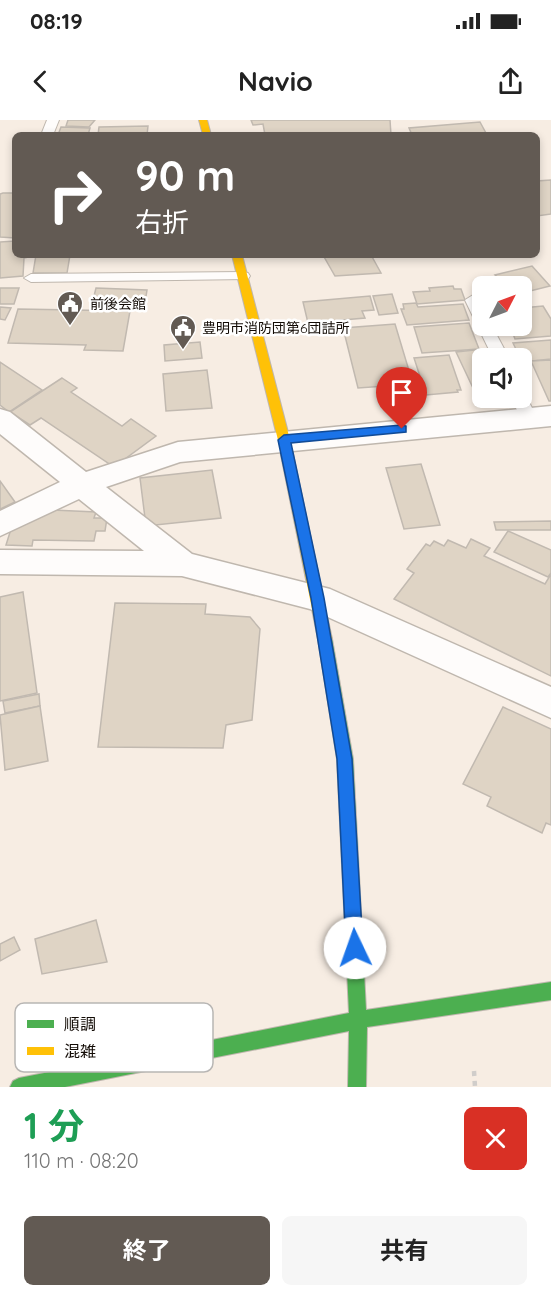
<!DOCTYPE html>
<html lang="ja">
<meta charset="utf-8">
<style>
:root{--surface:#fff;--page:#f6f6f6;--text:#222;--muted:#767676;--accent:#625a53}
body{margin:0;font-family:Quicksand,"Noto Sans JP",sans-serif;background:var(--page);color:var(--text);height:100vh;display:flex;flex-direction:column;font-size:22px;white-space:nowrap}
*{box-sizing:border-box;margin:0}
p{font-size:20px;color:var(--muted)}
.icon{flex:none;width:33px;height:33px;fill:none;stroke:currentColor;stroke-width:2;stroke-linecap:round;stroke-linejoin:round}
.map{position:relative;height:967px;overflow:hidden}
.details{display:flex;flex-direction:column;background:var(--surface);flex:1}
.details>*{flex:none}
.hud{position:absolute;left:12px;top:12px;width:528px;height:126px;border-radius:9px;box-shadow:0 3px 9px #0003;background:#625a53;color:#fff;overflow:hidden}
.needle{width:39px;rotate:48deg}
.fabs{position:absolute;left:472px;top:156px;display:grid;gap:12px}
.fabs a{display:grid;place-items:center;width:60px;height:60px;border-radius:9px;background:var(--surface);box-shadow:0 3px 9px #0003;font-size:30px}
.pin{position:absolute;display:grid;place-items:center;width:51px;height:51px;color:#fff;margin:-62px -26px;border-radius:50% 50% 50% 0;rotate:-45deg;box-shadow:0 0 6px #0007}
.pin .icon{rotate:45deg}
.me{position:absolute;width:66px;margin:-33px;rotate:357deg;stroke-linejoin:round;filter:drop-shadow(0 0 4px #0008)}
.turn{display:flex;align-items:center;gap:21px;height:126px;padding:0 24px;font-size:27px}
.turn .icon{width:78px;height:78px;stroke-width:2.5}
.turn b{display:block;font-size:42px;line-height:51px}
.round{display:grid;place-items:center;flex:none;width:63px;height:63px;border-radius:9px;background:var(--page)}
.overview{display:flex;align-items:center;justify-content:space-between;height:102px;padding:0 24px}
h1{font-size:36px;font-weight:700;line-height:45px;color:#1e9e55}
.cta{display:flex;gap:12px;margin-top:auto;padding:12px 24px}
.cta a{flex:1;height:69px;border-radius:9px;background:var(--accent);color:#fff;font-size:24px;font-weight:700;line-height:69px;text-align:center}
.cta a+a{background:var(--page);color:var(--text)}
.status{display:flex;justify-content:space-between;align-items:center;height:42px;padding:0 30px;background:var(--surface);direction:ltr}
.status svg{height:16px;fill:currentColor}
header{display:flex;justify-content:space-between;align-items:center;height:78px;padding:0 24px;background:var(--surface);font-size:27px;font-weight:700}
.map>svg:first-child{display:block}
</style>
<div class="status"><b>08:19</b><svg viewBox="0 0 49 12"><path d="M0 12V9h3v3zM5 12V6h3v6zM10 12V3h3v9zM15 12V0h3v12zM26 1h20v11H26zM47 4h2v5h-2z"/></svg></div>
<header><svg class="icon" aria-label="back" viewBox="0 0 24 24"><path d="M15 5l-7 7 7 7"/></svg>Navio<svg class="icon" aria-label="share" viewBox="0 0 24 24"><path d="M12 15V3M7 8l5-5 5 5M5 13v7h14v-7"/></svg></header>
<div class="map">
<svg width="551" height="967" viewBox="0 0 551 967">
<rect width="100%" height="100%" fill="#f7ede3"/>
<g fill="#dfd4c5" stroke="#c1b9b0" stroke-width="1.5">
<path d="M68 0H95L89 7 66 6Z"/>
<path d="M251 0H390L391 15H265L263 4 253 5Z"/>
<path d="M480 2 487 15H412L409 8Z"/>
<path d="M148 6 147 15H98L99 7Z"/>
<path d="M61 7 90 8 88 15H58Z"/>
<path d="M551 60V94L537 96V61Z"/>
<path d="M3 73H15V118L0 117V74Z"/>
<path d="M15 121V135H29V137L24 138 23 156 0 158V122Z"/>
<path d="M36 135H70L67 153H33Z"/>
<path d="M323 135H371L381 153 335 156Z"/>
<path d="M532 146 550 166 522 173V166H490L503 163 495 155Z"/>
<path d="M453 166 454 169H461L465 180 417 184 413 172 430 171 429 168Z"/>
<path d="M0 168H19L14 184H0Z"/>
<path d="M96 168 147 170 144 189 91 188Z"/>
<path d="M392 174 398 193 379 195 373 176Z"/>
<path d="M370 176 374 190 362 191 365 198 308 203 303 182Z"/>
<path d="M416 183 418 187 463 184 469 200 407 205 401 189H404L403 184Z"/>
<path d="M543 186 551 199V216L515 219 510 206H522V188Z"/>
<path d="M0 187 11 188 5 200 0 199Z"/>
<path d="M18 189 130 191 123 231 84 230 86 225 8 223Z"/>
<path d="M469 203 479 229 422 233 414 207Z"/>
<path d="M395 204 413 264 358 268 343 208Z"/>
<path d="M551 220V239L522 242 513 223Z"/>
<path d="M200 222 202 238 165 241 164 225Z"/>
<path d="M484 229 488 238H483V271L481 267 473 268 456 232Z"/>
<path d="M449 235 461 270H457L458 272 426 275 414 238Z"/>
<path d="M551 240V281H549L531 241Z"/>
<path d="M0 242 42 270 9 292 0 285Z"/>
<path d="M207 250 212 288 166 291 163 254Z"/>
<path d="M62 258 77 268 71 272 122 306 131 299 156 316 114 347 41 298 30 305 10 292Z"/>
<path d="M414 265 420 285 397 287 391 266Z"/>
<path d="M421 344 440 405 404 409 386 348Z"/>
<path d="M212 350 221 398 146 406 140 358Z"/>
<path d="M0 361 15 382 0 389Z"/>
<path d="M52 390 96 392 94 398H107L105 411H96L94 421 33 420 32 426 6 425 11 409Z"/>
<path d="M551 401V410H496L494 402Z"/>
<path d="M508 411 551 430V453L548 457 494 432Z"/>
<path d="M471 419 490 428 484 436 545 464 551 454V556L394 479 414 453 407 449 426 424 430 426 434 421 444 426 448 420 466 428Z"/>
<path d="M23 472 37 573 0 581V477Z"/>
<path d="M115 483 206 484 205 494 250 497 260 509 252 600 226 605 223 628 98 627Z"/>
<path d="M39 574 40 586 5 593 3 581Z"/>
<path d="M40 586 48 641 5 650 0 595Z"/>
<path d="M503 587 551 609V705L546 703 542 713 487 686 491 677 463 664Z"/>
<path d="M96 800 107 842 42 854 35 819Z"/>
<path d="M14 817 20 830 0 841V824Z"/>
</g>
<g fill="none" stroke-linecap="round" stroke-linejoin="round">
<defs>
<g id="lane">
<path d="M47 0H59L53 15H41Z"/>
<path d="M243 152 248 153 250 156 248 159 31 162 24 158 31 154Z"/>
<path d="M473 175 478 177 483 185V206H492L509 238H493L465 180Z"/>
<path d="M522 273 525 274 537 298 535 302H523L511 278H522Z"/>
</g>
<path id="street" d="M551 286V306L180 342 106 367 192 434 330 469 551 567V598L310 489 182 456 0 454V430L144 431 79 379 0 416V391L60 362 0 314V289L10 292 86 352 178 322Z"/>
<path id="fast" d="M325 513 330 515 332 519 353 639 366 890 551 862V880L367 907 366 967H348L349 911 65 967H10L13 961 19 958 349 893 337 639 318 519 320 515Z"/>
<g id="slow">
<path d="M199 0H207L211 15H203Z"/>
<path d="M232 135H242L290 320 332 519 330 523H320L318 519 278 320Z"/>
</g>
</defs>
<use href="#lane" stroke="#bfb7ae" stroke-width="2"/>
<use href="#street" stroke="#bfb7ae" stroke-width="3"/>
<use href="#fast" stroke="#bfb7ae" stroke-width="2"/>
<use href="#slow" stroke="#bfb7ae" stroke-width="2"/>
<path stroke="#d0cdca" stroke-width="4.5" stroke-dasharray="5 5" stroke-linecap="butt" d="M474 951 475 967"/>
<use href="#lane" fill="#fefcfb" fill-rule="evenodd"/>
<use href="#street" fill="#fefcfb" fill-rule="evenodd"/>
<use href="#fast" fill="#4caf50" fill-rule="evenodd"/>
<use href="#slow" fill="#ffc107" fill-rule="evenodd"/>
</g>
<path fill="#1a73e8" stroke="#114b97" stroke-width="1.5" d="M402 305 406 306V312L291 323 324 478 352 639 363 828 361 834 355 837 349 834 346 828 337 639 311 478 278 320 284 315Z"/>
<defs>
<symbol id="civic-pin" viewBox="-11 -11 22 30"><path d="M0 17L-7.5 6A9.5 9.5 0 1 1 7.5 6Z" fill="#625a53" stroke="#fff"/><path d="M-.6-6.5H3V-4.5H.6V-3L4-1V1h2V6H-6V1h2V-1L-.6-3ZM-1.2 2.5V6h2.4V2.5Z" fill="#fff"/></symbol>
</defs>
<g fill-rule="evenodd">
<use href="#civic-pin" x="55" y="169" width="30" height="40"/>
<use href="#civic-pin" x="168" y="193" width="30" height="40"/>
</g>
<g text-anchor="middle" dominant-baseline="central" stroke-width="5" stroke-linejoin="round" paint-order="stroke">
<g font-size="14" fill="#120b05" stroke="#fff" text-anchor="start">
<text x="90" y="184">前後会館</text>
<text x="202" y="208">豊明市消防団第6団詰所</text>
</g>
</g>
<rect x="15" y="883" width="198" height="69" rx="9" fill="#fff" stroke="#b8b6b4" stroke-width="1.5"/>
<rect x="27" y="900" width="27" height="8" fill="#4caf50"/>
<rect x="27" y="927" width="27" height="8" fill="#ffc107"/>
<g font-size="16" fill="#120b05">
<text x="64" y="910">順調</text>
<text x="64" y="937">混雑</text>
</g>
</svg>
<div class="fabs">
<a><svg class="needle" viewBox="-14 -14 28 28"><path d="M0-13l5 13h-10z" fill="#e53935"/><path d="M0 13l5-13h-10z" fill="#767676"/></svg></a>
<a><svg class="icon" aria-label="sound" viewBox="0 0 24 24"><path d="M4 9h4l5-4v14l-5-4H4zM17 9q2 3 0 6"/></svg></a>
</div>
<div class="pin" style="left:402px;top:309px;background:#d93025"><svg class="icon" aria-label="arrive" viewBox="0 0 24 24"><path d="M6 21V4h12l-3 4 3 4H6"/></svg></div>
<svg class="me" style="left:355px;top:828px" viewBox="-20 -20 40 40"><circle r="19" fill="#fff"/><path d="M0-13L10 11 0 6-10 11z" fill="#1a73e8"/></svg>
<div class="hud">
<div class="turn"><svg class="icon" aria-label="right" viewBox="0 0 24 24"><path d="M7 20v-9h11M14 6l5 5-5 5"/></svg><div><b>90 m</b>右折</div></div>
</div>
</div>
<section class="details">
<div class="overview"><div><h1>1 分</h1><p>110 m · 08:20</p></div><a class="round" style="background:#d93025;color:#fff"><svg class="icon" aria-label="close" viewBox="0 0 24 24"><path d="M6 6l12 12M18 6L6 18"/></svg></a></div>
<div class="cta"><a>終了</a><a>共有</a></div>
</section>
